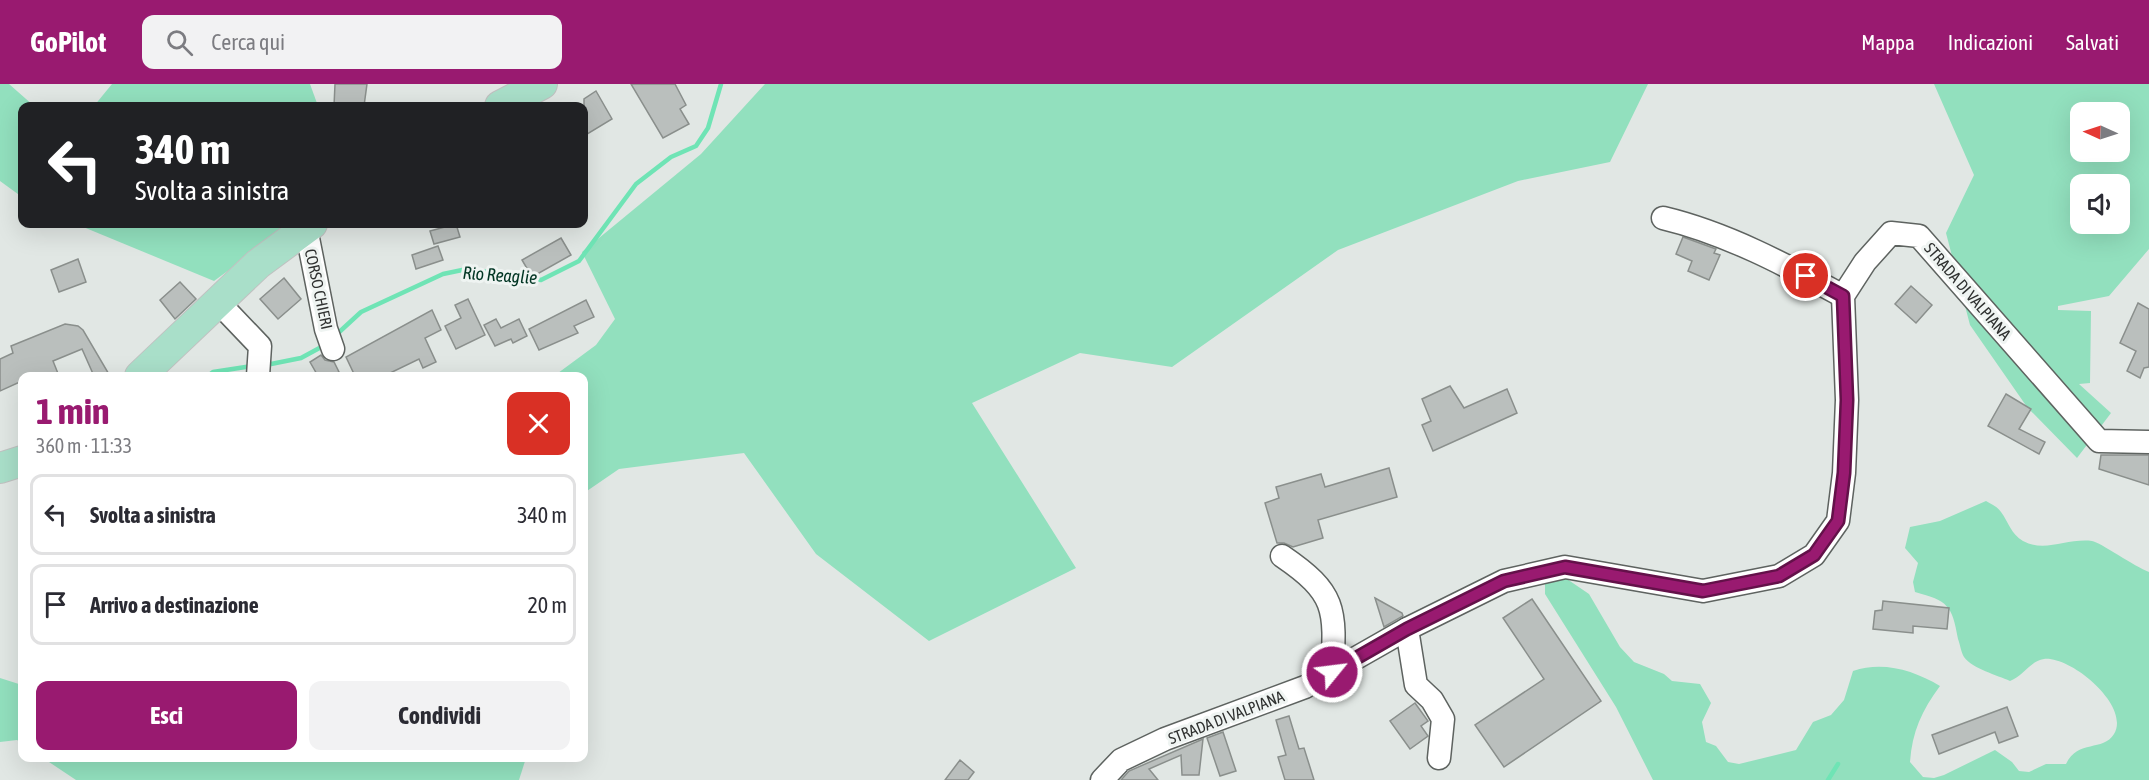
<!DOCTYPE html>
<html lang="it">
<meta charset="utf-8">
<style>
:root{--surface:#fff;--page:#f2f2f3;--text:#2b2b33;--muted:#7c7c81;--line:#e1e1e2;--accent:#991a70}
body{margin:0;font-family:"Asap Condensed",sans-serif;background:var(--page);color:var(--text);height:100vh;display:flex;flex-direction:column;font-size:22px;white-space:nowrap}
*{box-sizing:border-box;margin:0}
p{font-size:20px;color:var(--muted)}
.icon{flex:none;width:33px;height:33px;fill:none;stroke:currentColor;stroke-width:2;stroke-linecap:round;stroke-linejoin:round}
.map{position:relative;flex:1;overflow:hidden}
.drawer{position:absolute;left:18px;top:288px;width:570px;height:390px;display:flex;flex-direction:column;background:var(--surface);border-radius:12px;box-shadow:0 6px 24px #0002}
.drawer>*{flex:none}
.banner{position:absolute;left:18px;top:18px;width:570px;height:126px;border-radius:12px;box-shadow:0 6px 24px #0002;background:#202124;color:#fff;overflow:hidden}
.needle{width:39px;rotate:273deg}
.buttons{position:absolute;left:2070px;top:18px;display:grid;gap:12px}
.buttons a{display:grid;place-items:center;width:60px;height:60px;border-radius:12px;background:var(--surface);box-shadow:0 6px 24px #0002;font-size:30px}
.pin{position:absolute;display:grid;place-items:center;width:51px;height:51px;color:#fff;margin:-26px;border:3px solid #fff;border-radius:50%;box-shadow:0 2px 6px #0007}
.me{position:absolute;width:66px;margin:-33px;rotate:61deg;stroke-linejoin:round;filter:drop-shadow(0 0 4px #0008)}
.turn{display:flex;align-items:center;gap:21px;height:126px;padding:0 18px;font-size:27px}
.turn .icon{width:78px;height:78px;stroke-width:2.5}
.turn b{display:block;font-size:42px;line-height:51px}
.round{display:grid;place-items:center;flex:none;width:63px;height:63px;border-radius:12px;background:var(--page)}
.headline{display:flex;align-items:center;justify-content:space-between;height:102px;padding:0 18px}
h1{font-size:36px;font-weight:700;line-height:45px;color:var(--accent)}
.cta{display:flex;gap:12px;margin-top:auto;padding:12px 18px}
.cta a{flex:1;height:69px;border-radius:12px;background:var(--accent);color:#fff;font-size:24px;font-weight:700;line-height:69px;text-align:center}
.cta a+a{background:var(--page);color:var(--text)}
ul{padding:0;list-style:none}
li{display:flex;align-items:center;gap:18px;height:81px;margin:0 12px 9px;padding:0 6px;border:3px solid var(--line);border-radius:12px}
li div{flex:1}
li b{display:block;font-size:22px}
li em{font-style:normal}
header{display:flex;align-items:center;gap:36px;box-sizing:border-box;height:84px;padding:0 30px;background:var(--accent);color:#fff}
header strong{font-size:28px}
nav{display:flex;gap:33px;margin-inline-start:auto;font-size:21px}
.search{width:420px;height:54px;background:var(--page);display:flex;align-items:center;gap:15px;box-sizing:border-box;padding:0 21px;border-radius:12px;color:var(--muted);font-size:22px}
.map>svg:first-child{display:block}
</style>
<header>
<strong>GoPilot</strong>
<div class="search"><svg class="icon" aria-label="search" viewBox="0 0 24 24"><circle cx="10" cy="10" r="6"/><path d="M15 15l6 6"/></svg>Cerca qui</div>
<nav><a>Mappa</a><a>Indicazioni</a><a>Salvati</a></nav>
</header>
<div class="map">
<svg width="2149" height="696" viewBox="0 0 2149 696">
<rect width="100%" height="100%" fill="#e1e7e4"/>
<g fill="#92e0be" fill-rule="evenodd">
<path d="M0 0H9L34 22H22V113L0 97Z"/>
<path d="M112 0H310L318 22H94Z"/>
<path d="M765 0H1648L1610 78 1518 97 1338 166 1172 283 1080 269 972 319 1076 484 929 557 816 470 744 369 619 385 584 409V292H554L596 261 615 235 582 168 701 70Z"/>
<path d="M1934 0H2149V165L2109 212 2058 222V226L2091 227 2090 299 2079 300 2111 329 2077 374 2027 323 1970 241 1946 149 1974 91ZM2080 28H2120V68H2080ZM2080 100H2120V140H2080Z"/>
<path d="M76 140H292L214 197Z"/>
<path d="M1986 417C1991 420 1998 423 2001 428 2009 439 2011 450 2023 457 2045 469 2067 454 2092 457 2100 458 2135 483 2149 488V696H1653L1616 623 1545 510V499L1564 493 1589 510 1620 563 1634 578 1664 590 1672 597 1700 600 1711 619 1702 638 1706 658 1716 662 1728 678 1739 680 1796 666 1813 638 1831 631 1844 616 1853 587C1883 577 1913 586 1940 602 1922 626 1912 648 1910 678L1923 693 1934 694 1944 691 1995 666 2012 678 2019 687 2029 688 2046 680H2066C2078 655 2103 668 2114 650 2131 622 2071 572 2044 575 2030 577 2024 592 2010 597 1997 591 1973 585 1964 573 1961 568 1960 560 1958 555 1952 521 1948 517 1915 508L1913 498 1918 479 1905 464 1910 443 1940 437Z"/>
<path d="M0 594 22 601V659L17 656 0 658Z"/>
<path d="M43 674H526L519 696H76Z"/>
</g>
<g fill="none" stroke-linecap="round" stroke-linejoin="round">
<g stroke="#6fe4b5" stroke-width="4.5">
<path d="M336 251 361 228 443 190 467 185 541 196 579 177 636 100 671 73 696 62 708 44 721 0"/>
<path d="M266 281 301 274 325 261"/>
<path d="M208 292 213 288 252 282"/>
<path d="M1828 696 1838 680"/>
</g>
</g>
<g fill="#babfbd" stroke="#8a8f8c" stroke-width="1.5">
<path d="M335 0H367L364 22H334Z"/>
<path d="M631 0H675L686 21 680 25 689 40 663 54Z"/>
<path d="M596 7 612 35 584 52V15Z"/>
<path d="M456 140 460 153 434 160 430 147Z"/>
<path d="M1683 153 1716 165 1714 169 1720 171 1709 196 1688 187 1692 177 1676 170Z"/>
<path d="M561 154 571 171 532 193 522 176Z"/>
<path d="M438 162 443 176 416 185 412 171Z"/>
<path d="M78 175 86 198 59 208 51 186Z"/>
<path d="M284 194 301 215 278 235 260 215Z"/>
<path d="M180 198 196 215 175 235 160 216Z"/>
<path d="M1911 202 1932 221 1916 239 1895 220Z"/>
<path d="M468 215 485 251 456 265 445 242 461 234 455 221Z"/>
<path d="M586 216 594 233 574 242 578 249 539 266 529 245Z"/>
<path d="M2138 219 2149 225V283L2144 284 2140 294 2127 287 2136 267 2120 259Z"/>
<path d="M432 226 441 246 425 254 436 278 423 284 419 275 384 292H355L346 273Z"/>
<path d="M496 235 501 244 519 235 527 252 513 259 511 255 495 262 484 241Z"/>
<path d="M65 240 78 242 83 246 110 292H94L82 265 53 277 59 292H22V297L0 307V275L13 269 11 262Z"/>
<path d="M321 271 325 276 334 278 339 288 332 292H318L310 278Z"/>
<path d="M1450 302 1464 324 1507 305 1517 329 1433 367 1422 341 1431 337 1422 315Z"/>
<path d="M2006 310 2031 325 2019 345 2045 358 2039 370 1988 342Z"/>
<path d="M2101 371H2149V401L2099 385Z"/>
<path d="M1389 384 1397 413 1318 436 1323 454 1293 463 1284 459H1277L1265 419 1279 414 1276 403 1321 390 1325 403Z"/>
<path d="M1375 514 1402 529 1403 532 1384 543Z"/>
<path d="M1532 515 1601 617 1504 683 1475 641 1544 595 1503 534Z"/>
<path d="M1883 517 1949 524 1947 545 1913 542V549L1873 545 1875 527 1882 526Z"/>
<path d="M1415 619 1428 637 1421 642 1428 652 1410 665 1390 637Z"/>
<path d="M2007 623 2018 652 1999 659 1995 648 1939 670 1932 651Z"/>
<path d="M1289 632 1299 665 1304 664 1314 696H1285L1278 673 1286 671 1276 636Z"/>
<path d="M1223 648 1236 687 1220 692 1207 654Z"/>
<path d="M1203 655 1199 691H1182L1181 671 1149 685 1158 696H1121L1129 687Z"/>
<path d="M960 676 974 688 968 696H945Z"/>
</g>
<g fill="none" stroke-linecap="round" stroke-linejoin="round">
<defs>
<g id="minor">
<path d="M1663 134C1726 149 1786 181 1843 212"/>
<path d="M306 144 326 245 333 265"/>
<path d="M218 218 260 262 258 292"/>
<path d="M1282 472C1336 509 1336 524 1332 588"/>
<path d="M1407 545 1416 601 1432 616 1443 635 1439 674"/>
<path d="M1102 696 1121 676 1165 655 1305 603 1407 545 1504 497 1565 483 1703 507 1779 492 1814 471 1838 437 1844 389 1847 316 1843 212 1865 178 1891 149 1919 152 2099 357 2149 358"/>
</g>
<g id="major">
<path d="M500 22 542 0"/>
<path d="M140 292 258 180 312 140"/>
<path d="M0 384 22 377"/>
</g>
</defs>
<use href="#minor" stroke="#5e6360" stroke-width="25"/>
<use href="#major" stroke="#c1c1c1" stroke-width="32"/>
<use href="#minor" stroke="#fff" stroke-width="22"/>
<use href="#major" stroke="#a9dfc9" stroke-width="30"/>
</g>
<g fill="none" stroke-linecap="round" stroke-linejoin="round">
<defs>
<path id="route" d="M1332 588 1407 545 1504 497 1565 483 1703 507 1779 492 1814 471 1838 437 1844 389 1847 316 1843 212 1806 192"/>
</defs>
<use href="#route" stroke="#631149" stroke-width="15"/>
<use href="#route" stroke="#991a70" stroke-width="10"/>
</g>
<g text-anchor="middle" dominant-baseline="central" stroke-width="6" stroke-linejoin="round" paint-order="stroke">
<g font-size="16" fill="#2f3130" stroke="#eff4f2">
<text transform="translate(319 205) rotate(78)">CORSO CHIERI</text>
<text transform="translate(1968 207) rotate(49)">STRADA DI VALPIANA</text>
<text transform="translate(1226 633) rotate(-21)">STRADA DI VALPIANA</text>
</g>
<g font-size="18" font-style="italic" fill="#003523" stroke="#eff4f2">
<text transform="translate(500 191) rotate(4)">Rio Reaglie</text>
</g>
</g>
</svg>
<div class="buttons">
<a><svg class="needle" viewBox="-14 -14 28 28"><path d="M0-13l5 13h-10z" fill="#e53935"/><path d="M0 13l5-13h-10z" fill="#7c7c81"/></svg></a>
<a><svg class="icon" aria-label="sound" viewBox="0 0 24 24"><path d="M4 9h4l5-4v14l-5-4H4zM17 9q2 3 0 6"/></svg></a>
</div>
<div class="pin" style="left:1806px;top:192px;background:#d93025"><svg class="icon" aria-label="arrive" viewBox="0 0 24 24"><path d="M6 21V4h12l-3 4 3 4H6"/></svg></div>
<svg class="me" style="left:1332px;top:588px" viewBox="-20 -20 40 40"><circle r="17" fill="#991a70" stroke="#fff" stroke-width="3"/><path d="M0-11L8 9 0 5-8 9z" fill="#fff"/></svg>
<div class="banner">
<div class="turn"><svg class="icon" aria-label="left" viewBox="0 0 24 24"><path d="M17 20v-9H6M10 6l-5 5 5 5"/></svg><div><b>340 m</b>Svolta a sinistra</div></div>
</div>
<section class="drawer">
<div class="headline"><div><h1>1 min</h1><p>360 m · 11:33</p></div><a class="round" style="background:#d93025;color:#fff"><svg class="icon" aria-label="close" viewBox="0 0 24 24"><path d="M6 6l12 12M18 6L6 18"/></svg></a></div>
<ul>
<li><svg class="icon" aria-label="left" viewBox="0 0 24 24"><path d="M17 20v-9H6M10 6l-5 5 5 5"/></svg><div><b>Svolta a sinistra</b></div><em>340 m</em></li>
<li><svg class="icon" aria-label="arrive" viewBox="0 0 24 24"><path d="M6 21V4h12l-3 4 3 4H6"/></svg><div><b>Arrivo a destinazione</b></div><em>20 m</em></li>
</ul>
<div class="cta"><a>Esci</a><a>Condividi</a></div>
</section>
</div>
